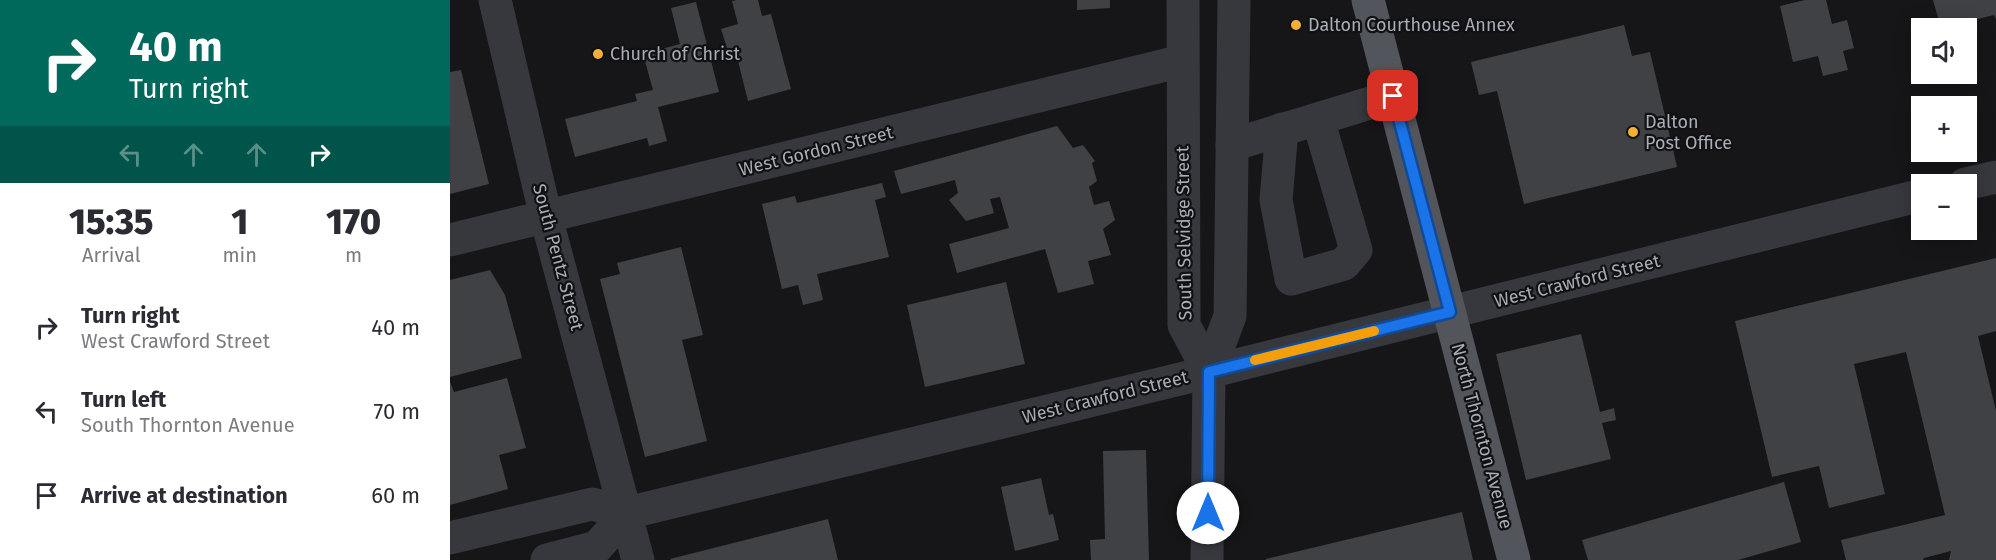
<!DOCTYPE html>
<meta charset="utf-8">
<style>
:root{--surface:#fff;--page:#f7f7f7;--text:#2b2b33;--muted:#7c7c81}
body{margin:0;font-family:"Fira Sans",sans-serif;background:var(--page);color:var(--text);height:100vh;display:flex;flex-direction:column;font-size:22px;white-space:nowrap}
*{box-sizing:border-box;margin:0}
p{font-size:20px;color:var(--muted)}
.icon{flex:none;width:33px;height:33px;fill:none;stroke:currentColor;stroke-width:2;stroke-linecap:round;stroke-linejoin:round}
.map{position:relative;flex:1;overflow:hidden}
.sheet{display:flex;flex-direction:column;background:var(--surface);width:450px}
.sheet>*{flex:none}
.banner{background:#00695c;color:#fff;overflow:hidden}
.tools{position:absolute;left:1461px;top:18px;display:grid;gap:12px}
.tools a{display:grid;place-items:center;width:66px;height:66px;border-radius:0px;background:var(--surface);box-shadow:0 3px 15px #0003;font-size:30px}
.pin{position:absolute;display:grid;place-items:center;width:51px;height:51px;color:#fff;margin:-26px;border-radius:12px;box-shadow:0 3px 9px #0006}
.me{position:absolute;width:66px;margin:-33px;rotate:0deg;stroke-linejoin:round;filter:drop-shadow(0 0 4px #0008)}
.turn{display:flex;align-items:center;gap:21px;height:126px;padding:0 30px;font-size:27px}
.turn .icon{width:78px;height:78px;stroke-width:2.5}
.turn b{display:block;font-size:42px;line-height:51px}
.lanes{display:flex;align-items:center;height:57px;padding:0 30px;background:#0003;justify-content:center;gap:30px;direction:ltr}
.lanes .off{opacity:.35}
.eta{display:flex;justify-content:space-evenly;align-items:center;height:102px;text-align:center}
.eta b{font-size:36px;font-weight:800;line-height:42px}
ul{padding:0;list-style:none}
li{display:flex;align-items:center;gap:18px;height:84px;padding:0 30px}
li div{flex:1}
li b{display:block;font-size:22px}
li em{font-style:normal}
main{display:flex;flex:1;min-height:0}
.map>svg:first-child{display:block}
</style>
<main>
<section class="sheet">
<div class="banner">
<div class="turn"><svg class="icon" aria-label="right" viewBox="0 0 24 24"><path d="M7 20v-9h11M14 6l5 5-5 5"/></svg><div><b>40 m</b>Turn right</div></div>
<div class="lanes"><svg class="icon off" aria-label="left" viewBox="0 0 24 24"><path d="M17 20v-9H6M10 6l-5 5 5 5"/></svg><svg class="icon off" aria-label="ahead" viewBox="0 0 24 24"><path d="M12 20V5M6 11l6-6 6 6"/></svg><svg class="icon off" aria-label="ahead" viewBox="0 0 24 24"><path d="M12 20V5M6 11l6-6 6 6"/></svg><svg class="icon" aria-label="right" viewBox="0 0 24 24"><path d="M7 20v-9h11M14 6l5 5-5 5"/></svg></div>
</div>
<div class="eta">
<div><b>15:35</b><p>Arrival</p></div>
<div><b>1</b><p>min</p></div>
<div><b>170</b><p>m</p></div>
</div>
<ul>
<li><svg class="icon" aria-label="right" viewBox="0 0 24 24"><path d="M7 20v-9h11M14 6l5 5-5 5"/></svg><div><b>Turn right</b><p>West Crawford Street</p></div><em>40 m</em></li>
<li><svg class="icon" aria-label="left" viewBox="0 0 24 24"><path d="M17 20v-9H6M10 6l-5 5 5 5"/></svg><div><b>Turn left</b><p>South Thornton Avenue</p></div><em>70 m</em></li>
<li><svg class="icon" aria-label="arrive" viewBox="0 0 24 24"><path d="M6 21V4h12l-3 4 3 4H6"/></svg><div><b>Arrive at destination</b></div><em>60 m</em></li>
</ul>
</section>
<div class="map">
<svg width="1546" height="560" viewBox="0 0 1546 560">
<rect width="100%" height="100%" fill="#161618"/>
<g fill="#404145">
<path d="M287 0H308L312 16 321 14 341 89 298 101 285 49 278 51 271 29 288 24 282 1Z"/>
<path d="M627 0H660V8L627 10Z"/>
<path d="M1355 0H1376L1382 24 1397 20 1404 48 1393 51 1398 70 1373 76 1368 56 1343 62 1330 6Z"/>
<path d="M1483 0H1546V19L1544 15 1491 28Z"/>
<path d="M246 2 269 92 208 107 217 141 199 146 197 138 125 157 115 119 187 101 185 94 203 90 193 54 230 44 221 8Z"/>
<path d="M1174 25 1182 56 1200 52 1227 167 1074 204 1047 91 1029 95 1021 62Z"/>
<path d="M11 70 39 184 0 194V72Z"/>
<path d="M607 126 623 148 633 145 645 161 642 163 647 181 639 187 644 205 659 201 665 220 653 229 661 255 638 261 644 284 608 293 595 249 507 273 499 244 559 228 550 197 540 199 544 213 516 221 499 200 508 193 505 180 451 194 444 171Z"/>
<path d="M432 183 436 197 425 200 439 257 367 274 373 300 353 305 348 285 332 289 312 204 345 196 347 203Z"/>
<path d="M231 247 253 335 232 340 257 441 195 457 150 279 170 274 167 263Z"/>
<path d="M1546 258V331L1528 336 1546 411V560H1499L1501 551 1474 558 1473 560H1396L1391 540 1495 515 1456 352 1404 364 1435 494 1379 508 1369 466 1322 477 1285 321Z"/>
<path d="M40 270 55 295 72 358 0 377V280Z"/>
<path d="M556 282 575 364 475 387 457 305Z"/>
<path d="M1131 334 1150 412 1164 408 1166 420 1152 423 1161 459 1076 480 1046 354Z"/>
<path d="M57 378 76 448 49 455 58 489 0 505V382L4 392Z"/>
<path d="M696 450 699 560H641L640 540 655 539 653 451Z"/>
<path d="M591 478 599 515 603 514 609 540 565 551 551 487Z"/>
<path d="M1334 482 1351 542 1288 560H1138L1132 540Z"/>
<path d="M1012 512 1023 560H816V559Z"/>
<path d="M378 519 388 560H221L220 559Z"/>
</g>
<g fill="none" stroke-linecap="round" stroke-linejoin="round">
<g stroke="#37383d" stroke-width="33">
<path d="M45 0 96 217 188 560"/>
<path d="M733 0 734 325 759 372"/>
<path d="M832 129 826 200 841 279 894 264 906 250 868 119"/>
<path d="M782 145 943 96"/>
<path d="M1515 184 1546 177"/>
<path d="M0 240 732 61"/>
<path d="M0 538 142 504 177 513"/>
<path d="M97 560 147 547 177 513 759 372 1472 195"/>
<path d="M757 560 759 372 780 316 784 0"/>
</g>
<path stroke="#53555c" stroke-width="33" d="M918 0 1064 560"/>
</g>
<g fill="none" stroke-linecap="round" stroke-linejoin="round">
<defs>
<path id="route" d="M758 513 759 372 1000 312 943 96"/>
</defs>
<use href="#route" stroke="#114b97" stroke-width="15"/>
<use href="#route" stroke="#1a73e8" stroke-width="10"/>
<path stroke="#f59e0b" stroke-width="10" d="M805 360 924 331"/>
</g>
<g fill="#f2b134" stroke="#111113" stroke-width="2">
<circle cx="846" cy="25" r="6"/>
<circle cx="148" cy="54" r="6"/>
<circle cx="1183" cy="132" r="6"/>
</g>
<g text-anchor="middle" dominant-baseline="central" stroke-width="4.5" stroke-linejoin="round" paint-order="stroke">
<g font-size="18" fill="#a8adb8" stroke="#111113" text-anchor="start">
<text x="858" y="25">Dalton Courthouse Annex</text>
<text x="160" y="54">Church of Christ</text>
<text x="1195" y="122">Dalton<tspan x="1195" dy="21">Post Office</tspan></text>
</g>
<g font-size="18" fill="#a8adb8" stroke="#111113">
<text transform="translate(366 151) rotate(-14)">West Gordon Street</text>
<text transform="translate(734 233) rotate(-91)">South Selvidge Street</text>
<text transform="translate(108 257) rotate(75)">South Pentz Street</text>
<text transform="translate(1127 281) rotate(-14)">West Crawford Street</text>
<text transform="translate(655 397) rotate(-14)">West Crawford Street</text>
<text transform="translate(1032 436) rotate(75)">North Thornton Avenue</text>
</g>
</g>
</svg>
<div class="tools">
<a><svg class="icon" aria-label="sound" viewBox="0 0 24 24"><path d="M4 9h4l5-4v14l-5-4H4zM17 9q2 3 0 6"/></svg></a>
<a>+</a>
<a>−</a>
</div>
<div class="pin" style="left:943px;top:96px;background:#d93025"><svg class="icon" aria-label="arrive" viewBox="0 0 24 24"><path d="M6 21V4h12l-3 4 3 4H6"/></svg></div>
<svg class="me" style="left:758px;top:513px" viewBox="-20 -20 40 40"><circle r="19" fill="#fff"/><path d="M0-13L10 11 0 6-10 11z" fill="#1a73e8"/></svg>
</div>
</main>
